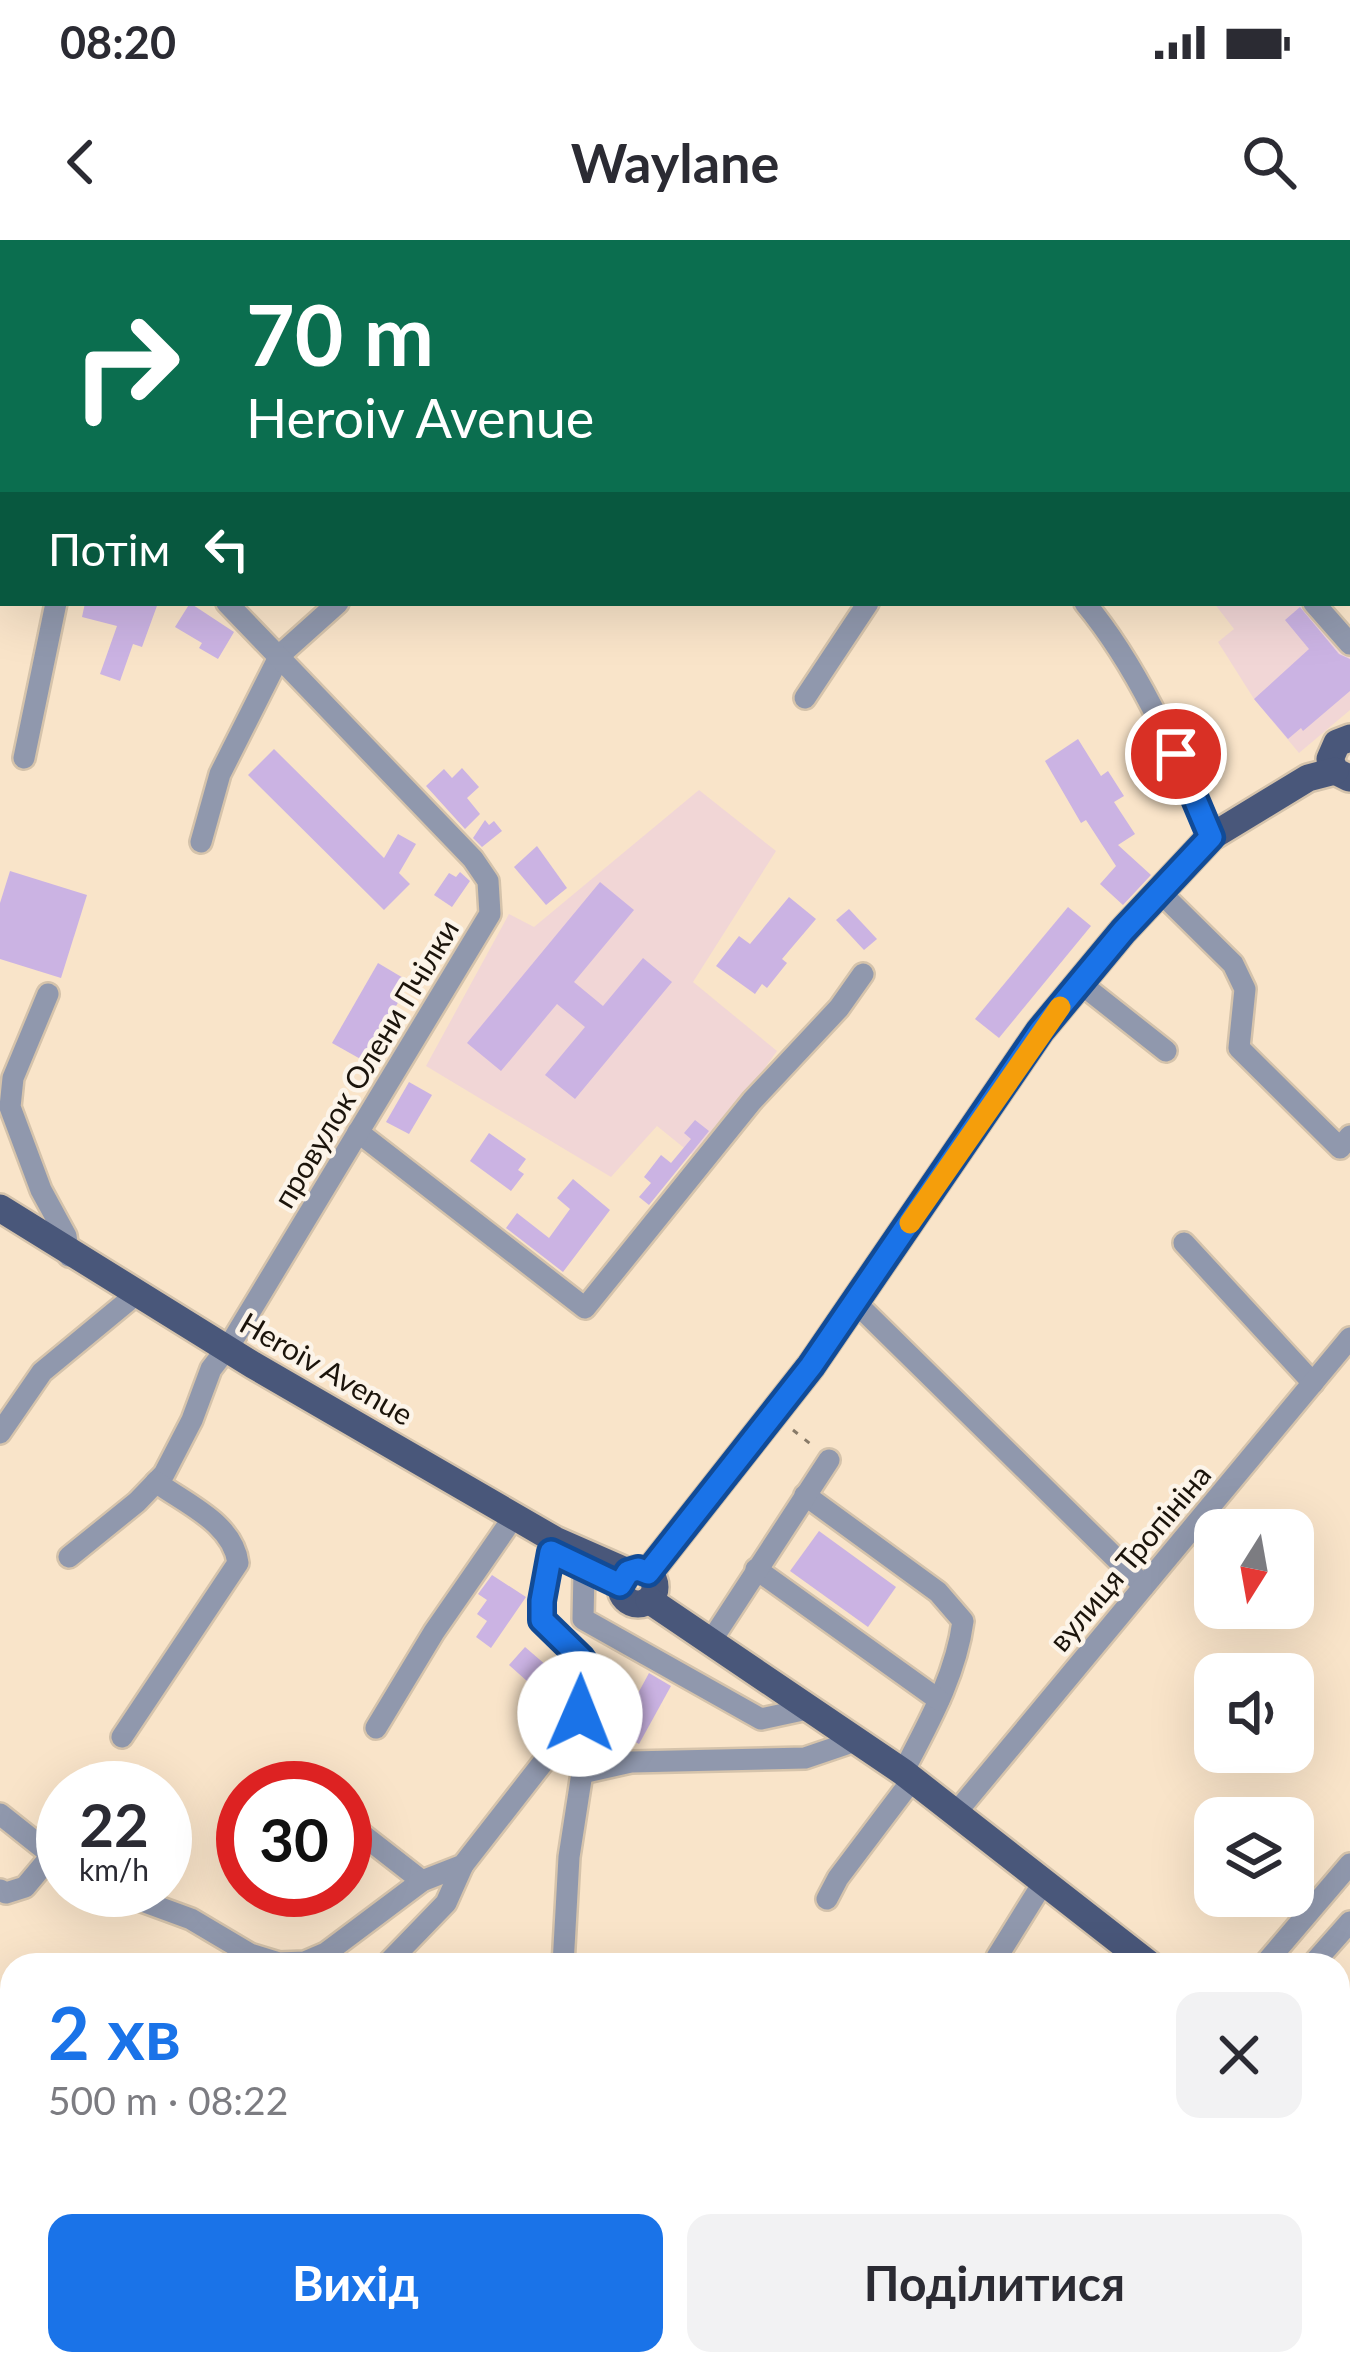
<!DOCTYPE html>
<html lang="uk">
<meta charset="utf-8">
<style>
:root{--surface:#fff;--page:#f2f2f3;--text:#2b2b33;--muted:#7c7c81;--accent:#1a73e8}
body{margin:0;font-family:Lato,sans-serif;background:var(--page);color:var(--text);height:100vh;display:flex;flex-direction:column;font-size:45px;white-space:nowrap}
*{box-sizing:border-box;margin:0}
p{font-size:39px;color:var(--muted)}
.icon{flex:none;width:66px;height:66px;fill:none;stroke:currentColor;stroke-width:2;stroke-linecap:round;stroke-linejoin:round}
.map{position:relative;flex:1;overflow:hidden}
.details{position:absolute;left:0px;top:1713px;width:1350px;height:423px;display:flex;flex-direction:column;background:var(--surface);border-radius:36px 36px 0 0;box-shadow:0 12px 48px #0002}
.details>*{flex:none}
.guide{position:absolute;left:0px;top:0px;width:1350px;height:366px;box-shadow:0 12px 48px #0002;background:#0b6e4f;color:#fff;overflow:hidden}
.needle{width:78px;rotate:191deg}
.tools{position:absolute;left:1194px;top:1269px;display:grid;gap:24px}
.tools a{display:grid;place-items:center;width:120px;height:120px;border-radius:24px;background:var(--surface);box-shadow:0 12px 48px #0002;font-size:60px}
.speed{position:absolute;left:36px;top:1521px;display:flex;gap:24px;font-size:60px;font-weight:700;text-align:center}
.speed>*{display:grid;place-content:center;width:156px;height:156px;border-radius:50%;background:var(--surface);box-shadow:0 12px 48px #0002;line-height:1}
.speed small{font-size:30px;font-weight:400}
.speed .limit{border:18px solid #d22;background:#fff;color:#111}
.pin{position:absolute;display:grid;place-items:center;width:102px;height:102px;color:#fff;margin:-51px;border:6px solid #fff;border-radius:50%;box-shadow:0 3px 12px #0007}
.me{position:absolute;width:132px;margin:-66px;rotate:1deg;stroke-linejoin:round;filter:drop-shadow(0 0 9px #0008)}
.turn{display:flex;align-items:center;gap:42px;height:252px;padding:0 48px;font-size:54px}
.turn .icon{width:156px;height:156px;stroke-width:2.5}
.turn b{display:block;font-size:84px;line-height:102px}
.then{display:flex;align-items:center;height:114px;padding:0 48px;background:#0003;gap:24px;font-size:45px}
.round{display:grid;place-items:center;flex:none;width:126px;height:126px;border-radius:24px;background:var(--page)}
.summary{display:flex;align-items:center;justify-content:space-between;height:204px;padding:0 48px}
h1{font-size:72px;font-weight:700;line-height:90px;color:var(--accent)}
.cta{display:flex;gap:24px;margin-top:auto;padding:24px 48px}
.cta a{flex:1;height:138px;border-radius:24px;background:var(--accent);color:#fff;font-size:48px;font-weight:700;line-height:138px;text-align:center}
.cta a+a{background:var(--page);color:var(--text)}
.status{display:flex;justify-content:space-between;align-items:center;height:84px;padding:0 60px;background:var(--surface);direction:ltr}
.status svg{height:33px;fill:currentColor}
header{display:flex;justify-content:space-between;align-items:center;height:156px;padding:0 48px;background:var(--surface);font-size:54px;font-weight:700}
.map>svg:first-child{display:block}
</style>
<div class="status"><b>08:20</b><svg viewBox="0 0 49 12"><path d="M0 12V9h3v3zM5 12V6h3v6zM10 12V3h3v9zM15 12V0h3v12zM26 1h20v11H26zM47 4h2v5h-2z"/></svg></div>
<header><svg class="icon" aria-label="back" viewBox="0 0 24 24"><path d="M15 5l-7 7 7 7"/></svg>Waylane<svg class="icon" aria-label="search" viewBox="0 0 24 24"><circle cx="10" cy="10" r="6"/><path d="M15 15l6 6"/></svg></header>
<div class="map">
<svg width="1350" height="2134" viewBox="0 0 1350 2134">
<rect width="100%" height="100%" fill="#f9e4c9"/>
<g fill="#f1d6d6">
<path d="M1214 363H1321L1350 391V470L1299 513 1254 459 1218 402 1234 389Z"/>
<path d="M699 550 776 611 693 742 777 811 699 920 657 886 611 937 426 826 509 674 534 687Z"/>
</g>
<g fill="#cbb3e3">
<path d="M85 363H158L142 407 133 404 120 441 100 434 117 386 82 377Z"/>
<path d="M190 363 234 392 218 419 199 408 202 403 175 387Z"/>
<path d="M1300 367 1339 414 1350 419V451L1303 491 1301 488 1288 499 1254 459 1309 409 1285 380Z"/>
<path d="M1078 499 1101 536 1108 531 1124 556 1114 562 1135 594 1118 605 1151 635 1123 665 1100 644 1116 626 1086 580 1081 583 1045 521Z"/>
<path d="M274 509 384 618 398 594 416 604 399 633 410 644 384 670 248 535Z"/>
<path d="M462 528 479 547 467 558 480 574 465 589 426 546 444 529 452 538Z"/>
<path d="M485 580 489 585 494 581 502 591 482 607 473 598Z"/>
<path d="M537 606 567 648 546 665 514 627Z"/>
<path d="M10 631 87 655 61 738 0 719V663Z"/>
<path d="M460 632 470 641 452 667 434 655 449 633 456 637Z"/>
<path d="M600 642 634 670 574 742 603 766 643 718 672 742 575 859 545 835 585 787 557 764 501 831 467 803Z"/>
<path d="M789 657 816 679 782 719 787 723 767 748 762 744 755 754 716 726 739 696 750 704Z"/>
<path d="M1068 667 1091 686 999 798 975 779Z"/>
<path d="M849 669 877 699 864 710 836 680Z"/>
<path d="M378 723 410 742 364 821 332 803Z"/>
<path d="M409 842 432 855 409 894 386 882Z"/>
<path d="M695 880 709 891 649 965 639 957 651 943 644 937 661 915 671 923 691 899 684 893Z"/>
<path d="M489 893 526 919 518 930 524 934 511 951 470 921Z"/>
<path d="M573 939 610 970 563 1032 506 988 517 973 549 998 570 969 557 958Z"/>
<path d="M819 1291 896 1347 868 1387 790 1331Z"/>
<path d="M492 1335 526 1357 491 1408 476 1397 487 1381 477 1374 487 1360 478 1354Z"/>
<path d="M525 1407 568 1444 545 1471 530 1458 537 1450 509 1425Z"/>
<path d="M649 1433 671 1446 639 1504 617 1492Z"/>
</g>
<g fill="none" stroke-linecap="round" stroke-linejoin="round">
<defs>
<g id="minor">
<path d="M807 0 809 3"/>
<path d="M447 3 450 0"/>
<path d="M0 275 3 276"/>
<path d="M1085 363C1142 432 1176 516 1211 597"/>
<path d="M1314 363 1350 404"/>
<path d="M805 458 868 363"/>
<path d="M24 518 56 363"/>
<path d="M201 602 220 534 280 415 338 363"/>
<path d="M1160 652 1233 724 1245 749 1239 808 1340 908 1350 896"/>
<path d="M1080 743 1166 811"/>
<path d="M48 754 13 838 10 867 41 950 66 996 69 1016"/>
<path d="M358 892 585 1068 752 861 839 768 863 734"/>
<path d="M1184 1003 1313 1143"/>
<path d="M856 1063 1144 1346"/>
<path d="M0 1193 42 1132 128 1061"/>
<path d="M805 1255 938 1352 963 1381C956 1435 928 1484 903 1532"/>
<path d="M551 1312 541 1361 542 1380 581 1418 589 1431 580 1475 582 1533 569 1617 563 1725"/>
<path d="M69 1317 137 1262 164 1234 192 1180 211 1129 231 1103 490 674 488 641 473 619 227 363"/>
<path d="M756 1329 939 1460"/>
<path d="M584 1331 583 1379 761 1479 812 1468"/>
<path d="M711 1401 829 1220"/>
<path d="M376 1488 434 1392 506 1288"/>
<path d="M122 1497 238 1323C233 1283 186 1264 156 1242"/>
<path d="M582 1533 631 1522 805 1518 858 1500"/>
<path d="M291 1543 299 1548"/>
<path d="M0 1574 63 1624"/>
<path d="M955 1574 1350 1098"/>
<path d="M345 1581 422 1641"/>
<path d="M0 1650 6 1653 25 1647 51 1616"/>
<path d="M112 1650 191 1679 250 1714 279 1723 305 1722 326 1713 422 1641 463 1625 580 1475"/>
<path d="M827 1659 838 1638 912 1540"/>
<path d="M386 1725 446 1663 463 1625"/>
<path d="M998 1725 997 1717 1043 1643"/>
<path d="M1264 1725 1350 1624"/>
<path d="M1312 1725 1350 1682"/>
<path d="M0 1793 12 1803"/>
<path d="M0 1923 12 1902"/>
<path d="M1338 1986 1350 1970"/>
<path d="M0 2031 12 2046"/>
<path d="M686 2124 698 2134"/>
<path d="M1024 2124 1040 2134"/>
<path d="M433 2134 436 2124"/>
<path d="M539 2134 544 2124"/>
<path d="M942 2134 950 2124"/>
</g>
<g id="major">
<path d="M1349 538 1335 531 1330 519 1337 503 1350 498"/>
<path d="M0 968 253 1125 555 1300 628 1332"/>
<circle cx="638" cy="1347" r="17"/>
<path d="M648 1333 811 1126 1040 791 1123 691 1211 597 1308 538 1335 531"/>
<path d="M649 1360 903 1532 1150 1725"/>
<path d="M1338 1868 1350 1876"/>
</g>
</defs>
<use href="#minor" stroke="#d5c3ab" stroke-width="26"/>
<use href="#major" stroke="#d5c3ab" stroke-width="32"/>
<path stroke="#887a68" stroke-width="3" stroke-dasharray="6 9" stroke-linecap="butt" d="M793 1190 813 1206"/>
<use href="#minor" stroke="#9098ad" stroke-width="21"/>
<use href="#major" stroke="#49577a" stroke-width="27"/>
</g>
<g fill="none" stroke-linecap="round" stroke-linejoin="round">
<defs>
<path id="route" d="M580 1474 590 1431 581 1418 542 1380V1361L551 1312 620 1345 628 1332 638 1329 648 1333 811 1126 1040 791 1123 691 1211 597 1176 514"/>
</defs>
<use href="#route" stroke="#114b97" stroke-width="30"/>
<use href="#route" stroke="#1a73e8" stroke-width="21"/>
<path stroke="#f59e0b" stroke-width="21" d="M910 983 1060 767"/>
</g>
<g text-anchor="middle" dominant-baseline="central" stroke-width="9" stroke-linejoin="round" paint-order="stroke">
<g font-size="30" fill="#1b140b" stroke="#fcf4e9">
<text transform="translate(365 823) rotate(-59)">провулок Олени Пчілки</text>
<text transform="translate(327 1128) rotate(30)">Heroiv Avenue</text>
<text transform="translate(1129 1317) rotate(-50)">вулиця Тропініна</text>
</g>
</g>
</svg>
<div class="tools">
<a><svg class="needle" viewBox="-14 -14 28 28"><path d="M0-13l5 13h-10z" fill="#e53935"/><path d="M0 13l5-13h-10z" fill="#7c7c81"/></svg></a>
<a><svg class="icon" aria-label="sound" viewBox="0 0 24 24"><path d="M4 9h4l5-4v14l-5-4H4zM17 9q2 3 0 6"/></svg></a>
<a><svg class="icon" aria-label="layers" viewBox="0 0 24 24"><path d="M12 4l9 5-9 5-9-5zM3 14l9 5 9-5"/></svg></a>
</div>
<div class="speed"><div>22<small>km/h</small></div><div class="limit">30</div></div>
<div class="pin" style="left:1176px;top:514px;background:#d93025"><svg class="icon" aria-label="arrive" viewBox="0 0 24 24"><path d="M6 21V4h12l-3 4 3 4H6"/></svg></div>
<svg class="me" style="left:580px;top:1474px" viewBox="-20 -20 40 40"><circle r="19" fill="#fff"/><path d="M0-13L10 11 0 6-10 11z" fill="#1a73e8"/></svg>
<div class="guide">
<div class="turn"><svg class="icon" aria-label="right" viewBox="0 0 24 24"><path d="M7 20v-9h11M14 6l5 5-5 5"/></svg><div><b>70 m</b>Heroiv Avenue</div></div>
<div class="then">Потім<svg class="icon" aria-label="left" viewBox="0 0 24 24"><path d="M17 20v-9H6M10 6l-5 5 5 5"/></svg></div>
</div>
<section class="details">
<div class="summary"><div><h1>2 хв</h1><p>500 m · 08:22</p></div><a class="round"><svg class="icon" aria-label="close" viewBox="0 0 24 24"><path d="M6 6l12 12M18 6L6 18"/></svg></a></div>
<div class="cta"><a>Вихід</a><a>Поділитися</a></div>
</section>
</div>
